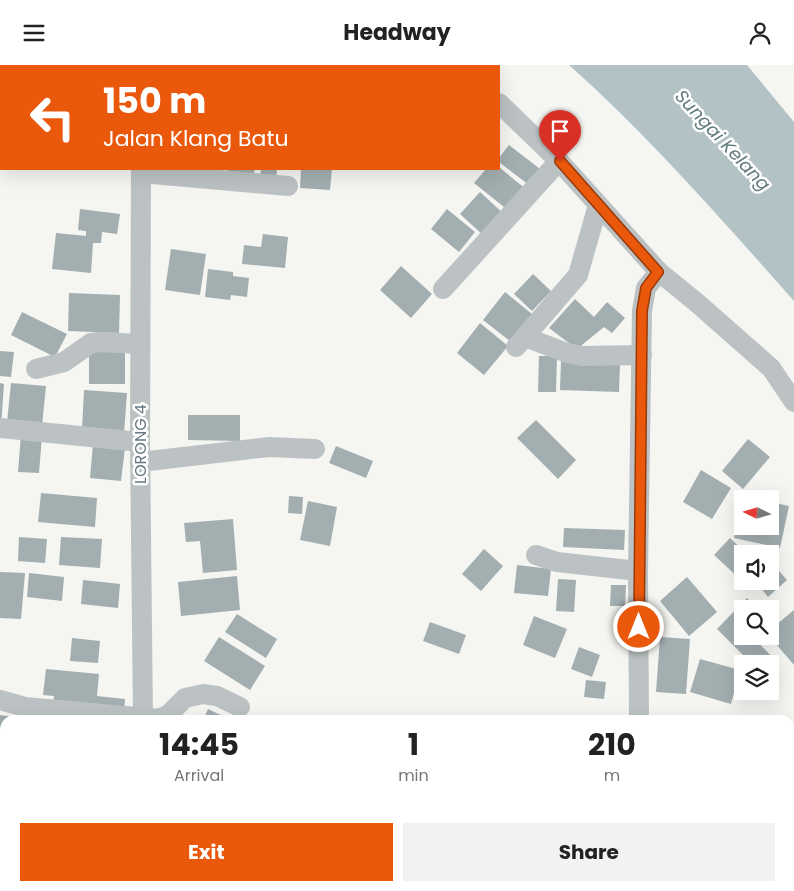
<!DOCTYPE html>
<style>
:root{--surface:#fff;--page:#f2f2f2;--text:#222;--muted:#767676;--accent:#ea580c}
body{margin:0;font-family:Poppins,sans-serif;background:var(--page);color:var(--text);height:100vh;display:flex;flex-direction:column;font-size:19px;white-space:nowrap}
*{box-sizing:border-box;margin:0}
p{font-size:16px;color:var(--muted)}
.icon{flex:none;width:28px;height:28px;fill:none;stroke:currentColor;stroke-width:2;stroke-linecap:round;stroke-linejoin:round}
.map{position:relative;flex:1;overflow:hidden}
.sheet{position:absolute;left:0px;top:650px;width:795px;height:176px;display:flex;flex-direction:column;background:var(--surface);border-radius:15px 15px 0 0;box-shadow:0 5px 20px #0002}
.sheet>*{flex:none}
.guide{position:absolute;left:0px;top:0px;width:500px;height:105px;box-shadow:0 5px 20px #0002;background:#ea580c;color:#fff;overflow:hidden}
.needle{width:32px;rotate:275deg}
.fabs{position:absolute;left:734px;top:425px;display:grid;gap:10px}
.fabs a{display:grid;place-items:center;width:45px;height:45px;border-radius:0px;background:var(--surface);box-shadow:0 5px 20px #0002;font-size:25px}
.pin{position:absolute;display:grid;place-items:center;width:42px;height:42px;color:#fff;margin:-51px -21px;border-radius:50% 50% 50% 0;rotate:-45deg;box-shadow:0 0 5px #0007}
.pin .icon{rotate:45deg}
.me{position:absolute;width:55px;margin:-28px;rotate:0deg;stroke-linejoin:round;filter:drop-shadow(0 0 4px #0008)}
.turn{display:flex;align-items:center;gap:18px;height:105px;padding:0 20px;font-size:22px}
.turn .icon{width:65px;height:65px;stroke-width:2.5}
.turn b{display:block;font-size:35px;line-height:42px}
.eta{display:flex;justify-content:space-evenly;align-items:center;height:85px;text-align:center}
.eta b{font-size:30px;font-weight:700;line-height:35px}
.action{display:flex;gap:10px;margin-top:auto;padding:10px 20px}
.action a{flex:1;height:58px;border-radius:0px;background:var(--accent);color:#fff;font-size:20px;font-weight:700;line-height:58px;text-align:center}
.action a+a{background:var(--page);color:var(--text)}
header{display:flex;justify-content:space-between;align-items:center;height:65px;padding:0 20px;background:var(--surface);font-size:22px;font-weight:700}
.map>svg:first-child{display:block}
</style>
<header><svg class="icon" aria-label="menu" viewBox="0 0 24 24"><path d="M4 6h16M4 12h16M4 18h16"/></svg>Headway<svg class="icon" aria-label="person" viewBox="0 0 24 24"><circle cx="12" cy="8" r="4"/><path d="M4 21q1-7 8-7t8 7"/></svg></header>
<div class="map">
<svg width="794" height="826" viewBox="0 0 794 826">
<rect width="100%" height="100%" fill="#f5f5f2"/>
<path fill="#b3c3c5" d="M569 0H747L794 57V236C722 155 650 72 569 0Z"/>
<g fill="#a3aeb1">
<path d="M509 80 540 104 529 120 499 97V93Z"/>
<path d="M499 102 527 125 509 146 474 118 486 104H499Z"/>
<path d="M228 104H255L252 115 227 107Z"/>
<path d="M261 104H277L276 115 260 113Z"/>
<path d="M301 104H332L330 125 300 123Z"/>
<path d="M480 127 505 150 485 172 460 149Z"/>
<path d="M80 144 120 149 117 169 102 167 101 178H93L91 208 52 204 56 168 86 171V166L78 165Z"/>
<path d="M447 144 475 167 459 187 431 164Z"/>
<path d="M263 169 288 172 285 203 242 199 244 180 261 182Z"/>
<path d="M171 184 206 189 200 230 165 225Z"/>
<path d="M401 201 432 229 411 253 380 225Z"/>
<path d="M208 204 233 207V211L249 213 247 232 231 230 230 235 205 232Z"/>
<path d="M533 209 551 226 532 246 514 229Z"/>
<path d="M505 227 532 249 510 276 483 255Z"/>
<path d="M69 228 120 230 119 268 68 266Z"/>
<path d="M575 234 594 252 607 237 625 253 612 268 604 262 577 284 549 263Z"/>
<path d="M22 247 67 269 55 292 11 270Z"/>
<path d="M480 258 508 281 484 310 457 288Z"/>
<path d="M0 286 14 287 11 312 0 311Z"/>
<path d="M89 286 125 287V319H89Z"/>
<path d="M539 291H557L556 327H538Z"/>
<path d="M561 296 620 298 619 327 560 325Z"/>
<path d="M0 318 4 319 1 361H0Z"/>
<path d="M11 318 46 321 42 361 7 358Z"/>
<path d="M84 325 127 328 124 368 82 364Z"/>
<path d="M188 350H240V376L188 375Z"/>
<path d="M536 355 576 395 558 414 517 373Z"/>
<path d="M21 369 42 371 39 408 18 407Z"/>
<path d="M748 374 770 392 743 424 722 406Z"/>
<path d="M93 379 125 383 121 416 90 413Z"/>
<path d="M336 381 373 396 366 413 329 398Z"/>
<path d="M701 405 731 423 712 454 683 437Z"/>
<path d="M41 428 97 433 95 462 38 457Z"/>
<path d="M289 431 303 432 302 449 288 448Z"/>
<path d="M308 436 337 442 330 481 300 475Z"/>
<path d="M770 437 789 441 780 483 734 473 742 438V461H770Z"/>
<path d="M233 454 237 505 203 508 200 476 186 477 184 458Z"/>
<path d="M564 463 625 465 624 485 563 482Z"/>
<path d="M19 472 47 474 45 498 18 496Z"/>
<path d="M61 472 102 474 100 503 59 500Z"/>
<path d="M730 473 747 489H742V516L714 490Z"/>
<path d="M484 484 503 501 481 526 462 509Z"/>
<path d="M770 496 787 515 768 532 755 516H770Z"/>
<path d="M517 500 551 504 548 531 514 528Z"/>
<path d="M0 507 25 508 21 554 0 553Z"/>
<path d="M29 508 64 512 62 536 27 532Z"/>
<path d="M237 511 240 545 181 551 178 517Z"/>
<path d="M687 512 717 547 689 571 660 536Z"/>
<path d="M558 514 576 515 574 547 556 546Z"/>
<path d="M83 515 120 519 118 543 81 539Z"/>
<path d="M611 520H626L625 541H610Z"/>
<path d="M747 533 757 544H742V571H758L755 574 774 594 769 599H752L717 564Z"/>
<path d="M794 545V600L770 572V565Z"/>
<path d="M237 549 277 574 266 593 225 567Z"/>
<path d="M534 551 567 564 555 593 523 580Z"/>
<path d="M430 557 466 570 459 589 423 576Z"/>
<path d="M219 572 265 601 250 625 204 596Z"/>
<path d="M660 572 690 574 686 629 656 627Z"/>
<path d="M72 573 100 576 98 598 70 596Z"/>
<path d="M579 582 600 590 592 612 571 604Z"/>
<path d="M700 594 740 605 731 639 690 627Z"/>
<path d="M46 604 99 609 97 631 125 634 124 647 53 640 54 631 43 630Z"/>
<path d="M586 615 606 617 604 634 584 632Z"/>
<path d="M208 644 231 655H203Z"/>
<path d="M0 650 23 653V655H5V684H0Z"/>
<path d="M794 694V716L790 713V700Z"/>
<rect x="0" y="696" width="5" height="36"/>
<path d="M790 748 794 749V779H790Z"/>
<path d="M0 750 5 751V787H0Z"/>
<path d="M790 808H794V826H761L762 821H790Z"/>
<rect x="165" y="821" width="22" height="5"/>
<rect x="191" y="821" width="51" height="5"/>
<path d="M250 821H287L286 826H249Z"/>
<path d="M333 821H372L371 826H332Z"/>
<path d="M654 821H685L684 826H653Z"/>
<path d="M697 821H728L727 826H696Z"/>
</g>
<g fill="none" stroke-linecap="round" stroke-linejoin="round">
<g stroke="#bcc2c4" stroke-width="20">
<path d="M459 0 461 1"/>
<path d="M142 1V0"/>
<path d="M499 38 559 96 659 207 696 237 771 303 794 337"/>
<path d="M0 84 1 85"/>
<path d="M141 104 140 377 143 655"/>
<path d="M141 108 288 121"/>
<path d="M443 224 559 96"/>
<path d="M525 272 567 288 582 291 642 290"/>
<path d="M516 282 578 210 598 140"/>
<path d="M36 304 64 297 91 278 100 277 140 279"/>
<path d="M0 363 140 377"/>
<path d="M140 397 269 382 315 384"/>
<path d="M536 490 557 497 638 506"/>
<path d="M0 635 25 642 158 654 168 650 185 633 203 629 217 631 240 642"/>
<path d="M639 655 638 506 642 246 646 223 659 207"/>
<path d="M0 736H5"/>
<path d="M790 739H794"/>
<path d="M790 802H794"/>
<path d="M141 821V826"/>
<path d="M638 826V821"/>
</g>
</g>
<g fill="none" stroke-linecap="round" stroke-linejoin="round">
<defs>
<path id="route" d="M560 96 658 207 646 223 642 246 639 562"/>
</defs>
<use href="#route" stroke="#983908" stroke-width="12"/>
<use href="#route" stroke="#ea580c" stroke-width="9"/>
</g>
<g text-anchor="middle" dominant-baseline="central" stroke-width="5" stroke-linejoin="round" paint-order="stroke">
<g font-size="16" fill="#657a82" stroke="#fff">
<text transform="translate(140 379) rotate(-90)">LORONG 4</text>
</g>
<g font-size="18" font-style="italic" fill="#617b7f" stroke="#fff">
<text transform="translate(723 75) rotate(47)">Sungai Kelang</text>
</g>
</g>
</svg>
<div class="fabs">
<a><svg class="needle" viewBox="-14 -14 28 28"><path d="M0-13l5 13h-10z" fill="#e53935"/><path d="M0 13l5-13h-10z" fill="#767676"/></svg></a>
<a><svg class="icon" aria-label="sound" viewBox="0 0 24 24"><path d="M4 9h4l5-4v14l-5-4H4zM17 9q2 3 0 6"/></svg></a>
<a><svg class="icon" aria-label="search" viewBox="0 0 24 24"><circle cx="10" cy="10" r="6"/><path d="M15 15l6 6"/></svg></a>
<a><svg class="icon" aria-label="layers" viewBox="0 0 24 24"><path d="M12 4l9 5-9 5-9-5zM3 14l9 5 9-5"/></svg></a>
</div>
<div class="pin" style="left:560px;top:96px;background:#d93025"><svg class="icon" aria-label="arrive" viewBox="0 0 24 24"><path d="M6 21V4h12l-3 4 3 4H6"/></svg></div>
<svg class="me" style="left:639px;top:562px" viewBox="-20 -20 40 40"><circle r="17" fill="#ea580c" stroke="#fff" stroke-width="3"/><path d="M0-11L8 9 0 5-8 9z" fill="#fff"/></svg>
<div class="guide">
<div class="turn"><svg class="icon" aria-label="left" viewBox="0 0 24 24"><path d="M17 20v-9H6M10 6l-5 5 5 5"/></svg><div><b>150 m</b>Jalan Klang Batu</div></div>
</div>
<section class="sheet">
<div class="eta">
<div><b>14:45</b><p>Arrival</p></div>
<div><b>1</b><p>min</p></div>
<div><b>210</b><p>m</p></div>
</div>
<div class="action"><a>Exit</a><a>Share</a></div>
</section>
</div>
